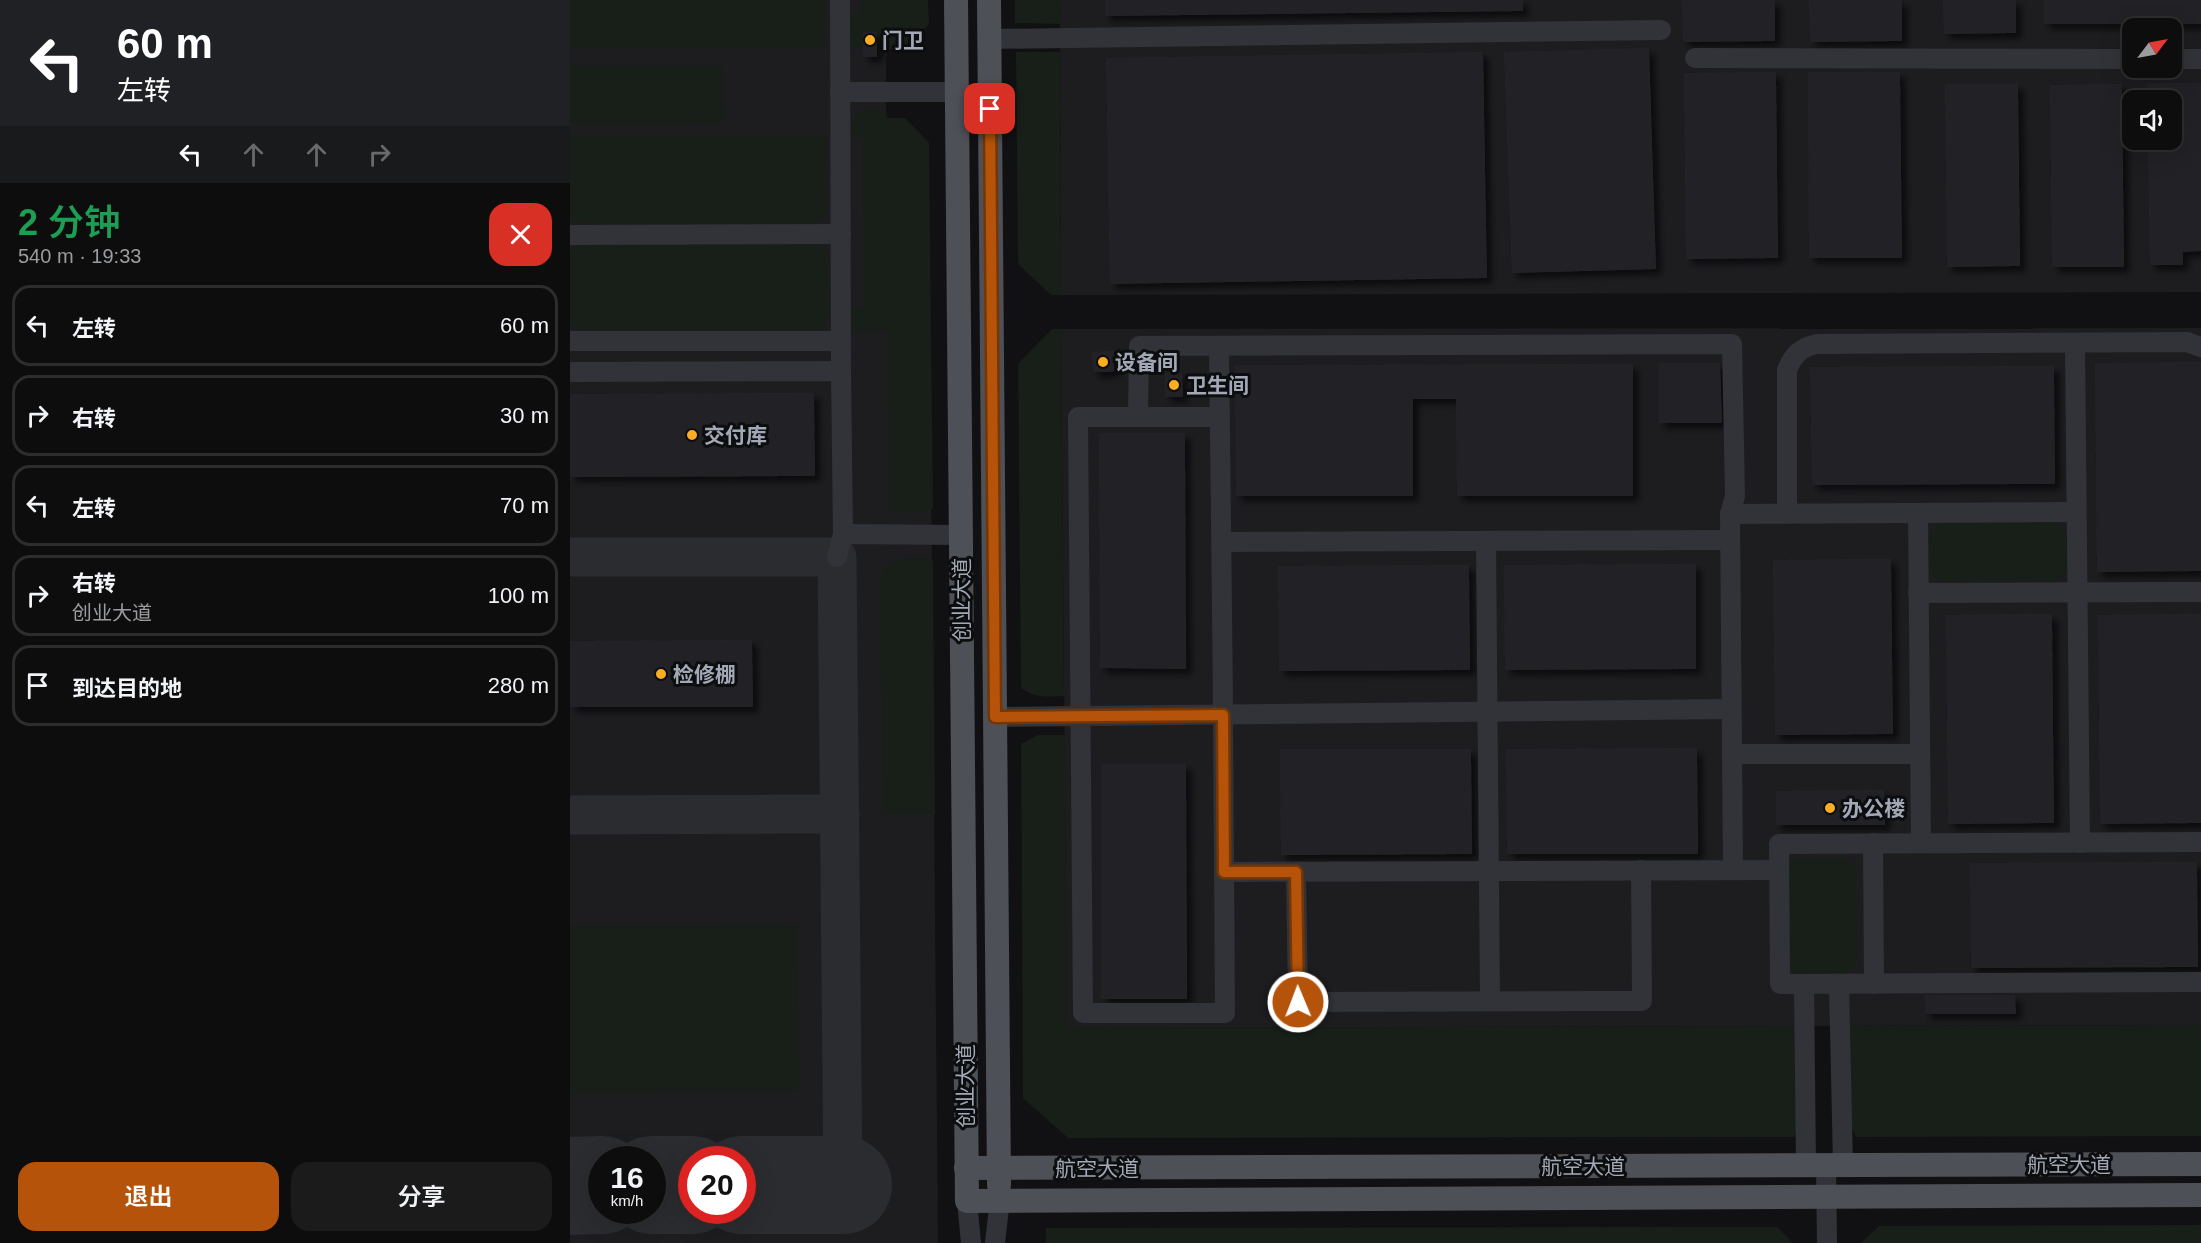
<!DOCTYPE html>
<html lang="zh">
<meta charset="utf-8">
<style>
:root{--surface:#0d0d0e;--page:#1b1b1c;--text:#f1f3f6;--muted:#9a9c9e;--line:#2d2d2e;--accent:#b45309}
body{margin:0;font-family:Arial,"Noto Sans SC",sans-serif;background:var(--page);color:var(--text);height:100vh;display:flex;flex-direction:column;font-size:22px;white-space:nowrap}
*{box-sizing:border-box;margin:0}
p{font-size:20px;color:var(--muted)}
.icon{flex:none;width:33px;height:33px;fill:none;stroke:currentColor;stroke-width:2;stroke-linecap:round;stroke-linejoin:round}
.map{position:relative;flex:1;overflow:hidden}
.side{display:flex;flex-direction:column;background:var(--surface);width:570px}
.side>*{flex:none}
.hud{background:#202124;color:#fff;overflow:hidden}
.needle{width:39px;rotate:58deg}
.tools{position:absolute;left:1552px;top:18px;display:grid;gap:12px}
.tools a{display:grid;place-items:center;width:60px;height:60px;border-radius:12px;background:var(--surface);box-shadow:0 6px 24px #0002,0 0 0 2px var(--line);font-size:30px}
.speed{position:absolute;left:18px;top:1146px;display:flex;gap:12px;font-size:30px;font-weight:700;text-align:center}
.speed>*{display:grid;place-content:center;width:78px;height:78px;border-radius:50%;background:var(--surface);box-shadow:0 6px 24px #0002,0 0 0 2px var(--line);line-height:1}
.speed small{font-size:15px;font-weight:400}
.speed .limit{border:9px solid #d22;background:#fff;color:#111}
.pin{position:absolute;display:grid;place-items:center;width:51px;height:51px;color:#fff;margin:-26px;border-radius:12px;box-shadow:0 3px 9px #0006}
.me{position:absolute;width:66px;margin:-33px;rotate:359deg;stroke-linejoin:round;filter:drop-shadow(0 0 4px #0008)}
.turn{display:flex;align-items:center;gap:21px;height:126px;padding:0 18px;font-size:27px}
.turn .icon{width:78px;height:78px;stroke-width:2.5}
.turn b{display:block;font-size:42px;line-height:51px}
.lanes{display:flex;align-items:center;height:57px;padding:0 18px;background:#0003;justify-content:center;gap:30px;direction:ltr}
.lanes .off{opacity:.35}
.round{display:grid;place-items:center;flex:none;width:63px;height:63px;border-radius:18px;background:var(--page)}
.head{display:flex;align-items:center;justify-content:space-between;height:102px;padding:0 18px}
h1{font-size:36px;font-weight:600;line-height:45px;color:#1e9e55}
.button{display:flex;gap:12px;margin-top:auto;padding:12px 18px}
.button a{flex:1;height:69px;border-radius:18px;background:var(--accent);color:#fff;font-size:24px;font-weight:600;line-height:69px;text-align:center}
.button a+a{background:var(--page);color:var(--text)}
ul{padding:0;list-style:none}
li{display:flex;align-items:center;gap:18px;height:81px;margin:0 12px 9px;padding:0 6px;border:3px solid var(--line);border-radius:18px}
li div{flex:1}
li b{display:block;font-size:22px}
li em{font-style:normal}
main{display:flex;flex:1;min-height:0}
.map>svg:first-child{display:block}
</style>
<main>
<section class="side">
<div class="hud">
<div class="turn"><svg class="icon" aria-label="left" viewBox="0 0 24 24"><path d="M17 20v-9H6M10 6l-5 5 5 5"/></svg><div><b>60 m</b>左转</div></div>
<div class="lanes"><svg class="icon" aria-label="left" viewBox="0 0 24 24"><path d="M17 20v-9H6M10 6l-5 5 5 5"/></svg><svg class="icon off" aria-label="ahead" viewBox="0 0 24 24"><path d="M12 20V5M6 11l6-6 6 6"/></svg><svg class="icon off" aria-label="ahead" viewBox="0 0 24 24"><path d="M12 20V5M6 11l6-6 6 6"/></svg><svg class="icon off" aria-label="right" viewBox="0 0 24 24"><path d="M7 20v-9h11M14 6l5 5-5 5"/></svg></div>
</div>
<div class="head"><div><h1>2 分钟</h1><p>540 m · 19:33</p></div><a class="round" style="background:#d93025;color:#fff"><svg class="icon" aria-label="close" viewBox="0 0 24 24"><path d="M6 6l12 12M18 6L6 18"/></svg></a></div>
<ul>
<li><svg class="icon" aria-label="left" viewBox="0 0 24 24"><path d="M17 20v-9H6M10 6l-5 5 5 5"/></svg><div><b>左转</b></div><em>60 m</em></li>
<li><svg class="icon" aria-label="right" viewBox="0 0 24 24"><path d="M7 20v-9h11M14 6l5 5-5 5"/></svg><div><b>右转</b></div><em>30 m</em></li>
<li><svg class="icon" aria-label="left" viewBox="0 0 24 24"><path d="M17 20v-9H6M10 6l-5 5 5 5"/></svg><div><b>左转</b></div><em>70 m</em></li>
<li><svg class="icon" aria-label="right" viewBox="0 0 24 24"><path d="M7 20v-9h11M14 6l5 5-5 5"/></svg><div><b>右转</b><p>创业大道</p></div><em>100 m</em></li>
<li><svg class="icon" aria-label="arrive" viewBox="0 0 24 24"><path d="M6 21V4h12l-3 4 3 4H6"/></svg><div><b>到达目的地</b></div><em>280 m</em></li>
</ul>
<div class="button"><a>退出</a><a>分享</a></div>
</section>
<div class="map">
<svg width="1631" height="1243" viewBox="0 0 1631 1243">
<defs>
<filter id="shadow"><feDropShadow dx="5.5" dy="5.5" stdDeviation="3" flood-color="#0009"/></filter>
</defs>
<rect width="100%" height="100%" fill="#111113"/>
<g fill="#1d1d20" fill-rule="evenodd">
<path d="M0 0H316V118L360 363 368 1243H0ZM32 1160H82V1210H32ZM122 1160H172V1210H122Z"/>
<path d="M490 0H1631V292L491 295ZM1563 28H1602V68H1563ZM1563 100H1602V140H1563Z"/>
<path d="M1631 328V1025L497 1028 491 329Z"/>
</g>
<g fill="#181e18">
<path d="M0 0H256L255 47 0 48Z"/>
<path d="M290 0H358L359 24 335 49H317V57H307V32H293V48H280V14H290Z"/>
<path d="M445 0H490V24L445 23Z"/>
<path d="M446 52H490L491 295H481L448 264Z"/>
<path d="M0 65H152L153 122 0 123Z"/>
<path d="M300 109H316L317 118H335L359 143 363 509 347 513H319L318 331H282V308L294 307 293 137H281V127L287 114Z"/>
<path d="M0 136H256L257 209C254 218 250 223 241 224L6 223 0 218Z"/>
<path d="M12 243H246L258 252 260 258V318L253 327 245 331 16 332 0 323V251Z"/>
<path d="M482 329H491L494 696C477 697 465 698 451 688L448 364Z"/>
<path d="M1478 520C1485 522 1493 526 1497 533 1501 541 1501 563 1498 571 1495 577 1489 580 1483 584L1378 585C1348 574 1348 535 1376 521Z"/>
<path d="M352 556 363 561 365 814H313L311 576C321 558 333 558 352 556Z"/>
<path d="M468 735H495L497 1028 1227 1026 1228 1129 1224 1137 498 1138 453 1098 451 744Z"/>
<path d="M1224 859H1276L1281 861 1286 869 1287 962 1281 971 1275 974H1229L1223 972 1217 963V867Z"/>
<path d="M227 924 229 1090 0 1093V925Z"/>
<path d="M1631 1025V1136L1286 1137 1281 1126 1279 1026Z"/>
<path d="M1631 1225V1243H1291L1309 1226Z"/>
<path d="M1207 1227 1223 1243H476V1228Z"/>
</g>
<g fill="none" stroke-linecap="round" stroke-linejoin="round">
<g stroke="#2b2c30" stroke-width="39">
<path d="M0 557H267L273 1185"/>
<path d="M0 815 270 814"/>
</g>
<g stroke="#2b2c30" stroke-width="98">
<path d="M82 1185H122"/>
<path d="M172 1185H273"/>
<path d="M0 1186 32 1185"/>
</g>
</g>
<g fill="#242427" filter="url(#shadow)">
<path d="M535 0H953V11L535 16Z"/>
<path d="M1112 0H1205V41L1113 42Z"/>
<path d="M1239 0H1332V41L1240 42Z"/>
<path d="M1373 0H1446V33L1374 34Z"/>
<rect x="1474" y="0" width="157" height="24"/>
<rect x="293" y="32" width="14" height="25"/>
<path d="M1079 48 1086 269 942 273 934 52Z"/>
<path d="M913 52 917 278 540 284 536 58Z"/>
<path d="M1206 72 1208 258 1116 259 1114 73Z"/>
<path d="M1238 72H1330L1332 258H1239Z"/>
<path d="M1577 83H1631V251L1613 252V265H1580L1578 140H1602V100H1578Z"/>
<path d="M1375 84H1448L1450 266 1377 267Z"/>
<path d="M1552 84 1554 267H1482L1480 85Z"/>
<path d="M544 351V372H523L522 352Z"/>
<path d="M1631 362V571L1527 572 1525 363Z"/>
<path d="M1089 363H1150L1152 423H1089Z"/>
<path d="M1063 364V496H887L886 399H843V496H666L665 365Z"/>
<path d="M1484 366 1485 484 1242 485 1240 367Z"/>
<path d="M595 373H612L613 397H595Z"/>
<path d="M244 393 245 476 0 477V394Z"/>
<path d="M529 433H615L616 669 530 668Z"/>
<path d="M1321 559 1323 734 1205 735 1203 560Z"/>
<path d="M1126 564V669L935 670 934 565Z"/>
<path d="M899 565 900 670 709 671 708 566Z"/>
<path d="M1482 614 1484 823 1378 824 1376 615Z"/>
<path d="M1631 614V823L1530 824 1528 615Z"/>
<path d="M182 640 183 707H0V641Z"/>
<path d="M1127 748 1128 854H937L936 749Z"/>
<path d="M710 749H901L902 854 711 855Z"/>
<path d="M531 764H616L617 999H531Z"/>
<path d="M1314 790 1315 825H1206V791Z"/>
<path d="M1627 862 1628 967 1401 968 1400 863Z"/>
<path d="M1355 995H1445L1446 1014H1355Z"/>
</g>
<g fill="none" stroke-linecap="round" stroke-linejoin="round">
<g stroke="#323338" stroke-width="20">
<path d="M270 0 271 371"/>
<path d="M419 39 1091 30"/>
<path d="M1125 58 1563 59"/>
<path d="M1602 59H1631"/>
<path d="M270 92H387"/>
<path d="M0 235 271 234"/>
<path d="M0 341H271"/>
<path d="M1505 343 1510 843"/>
<path d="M649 346C653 568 653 791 655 1013H513L508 417H650"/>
<path d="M0 372 271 371 273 534"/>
<path d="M568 417 569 346 1162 344 1165 496 1160 514"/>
<path d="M1217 513V370C1223 355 1231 347 1247 344L1617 342 1631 347"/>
<path d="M1348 513 1351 843"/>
<path d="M916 541 920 1001"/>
<path d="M652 542 1160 540"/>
<path d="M267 557 273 534 390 535"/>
<path d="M1348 593 1631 592"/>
<path d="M425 717 1161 709"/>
<path d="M1162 754H1350"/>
<path d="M1631 842 1209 844 1210 984 1631 982"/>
<path d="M1303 843 1304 984"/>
<path d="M1163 870 1160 514 1506 512"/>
<path d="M654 872 1209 870"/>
<path d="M726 872 728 1002 1027 1001H1072L1071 870"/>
<path d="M1234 984 1236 1165"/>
<path d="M1269 984 1273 1165"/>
<path d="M1256 1165 1257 1243"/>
<path d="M397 1201 401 1243"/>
<path d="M425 1243 430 1199"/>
</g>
<g stroke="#4e5057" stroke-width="24">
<path d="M386 0 397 1201 1631 1195"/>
<path d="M419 0 429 1185"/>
<path d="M396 1168 1631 1164"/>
</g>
</g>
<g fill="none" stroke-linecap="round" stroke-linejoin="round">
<defs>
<path id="route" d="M420 109 425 717 653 715 654 872H726L728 1002"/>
</defs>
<use href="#route" stroke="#753606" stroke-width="15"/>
<use href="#route" stroke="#b45309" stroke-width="10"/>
</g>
<g fill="#fbae22" stroke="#0c0d0e" stroke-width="2">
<circle cx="300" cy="40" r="6"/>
<circle cx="533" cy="362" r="6"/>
<circle cx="604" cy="385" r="6"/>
<circle cx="122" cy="435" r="6"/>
<circle cx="91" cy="674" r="6"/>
<circle cx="1260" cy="808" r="6"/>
</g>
<g text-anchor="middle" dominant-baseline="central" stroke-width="6" stroke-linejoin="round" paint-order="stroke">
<g font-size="21" font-weight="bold" fill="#a2a8b5" stroke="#0c0d0e" text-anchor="start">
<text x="312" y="40">门卫</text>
<text x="545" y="362">设备间</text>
<text x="616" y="385">卫生间</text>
<text x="134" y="435">交付库</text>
<text x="103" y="674">检修棚</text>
<text x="1272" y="808">办公楼</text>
</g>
<g font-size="21" fill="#a2a8b5" stroke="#0c0d0e">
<text transform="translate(391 600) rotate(-90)">创业大道</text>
<text transform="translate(395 1086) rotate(-90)">创业大道</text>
<text x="1499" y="1164">航空大道</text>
<text x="1013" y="1166">航空大道</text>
<text x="527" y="1168">航空大道</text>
</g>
</g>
</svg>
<div class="tools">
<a><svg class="needle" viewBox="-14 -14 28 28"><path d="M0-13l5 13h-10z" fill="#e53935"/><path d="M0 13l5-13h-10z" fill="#9a9c9e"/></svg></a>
<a><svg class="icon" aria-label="sound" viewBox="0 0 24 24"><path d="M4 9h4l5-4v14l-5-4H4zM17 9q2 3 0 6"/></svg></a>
</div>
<div class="speed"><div>16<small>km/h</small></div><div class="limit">20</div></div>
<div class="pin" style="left:420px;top:109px;background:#d93025"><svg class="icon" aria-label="arrive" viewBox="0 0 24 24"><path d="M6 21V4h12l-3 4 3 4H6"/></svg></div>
<svg class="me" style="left:728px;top:1002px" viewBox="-20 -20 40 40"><circle r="17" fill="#b45309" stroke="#fff" stroke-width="3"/><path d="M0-11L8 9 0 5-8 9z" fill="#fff"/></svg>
</div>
</main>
